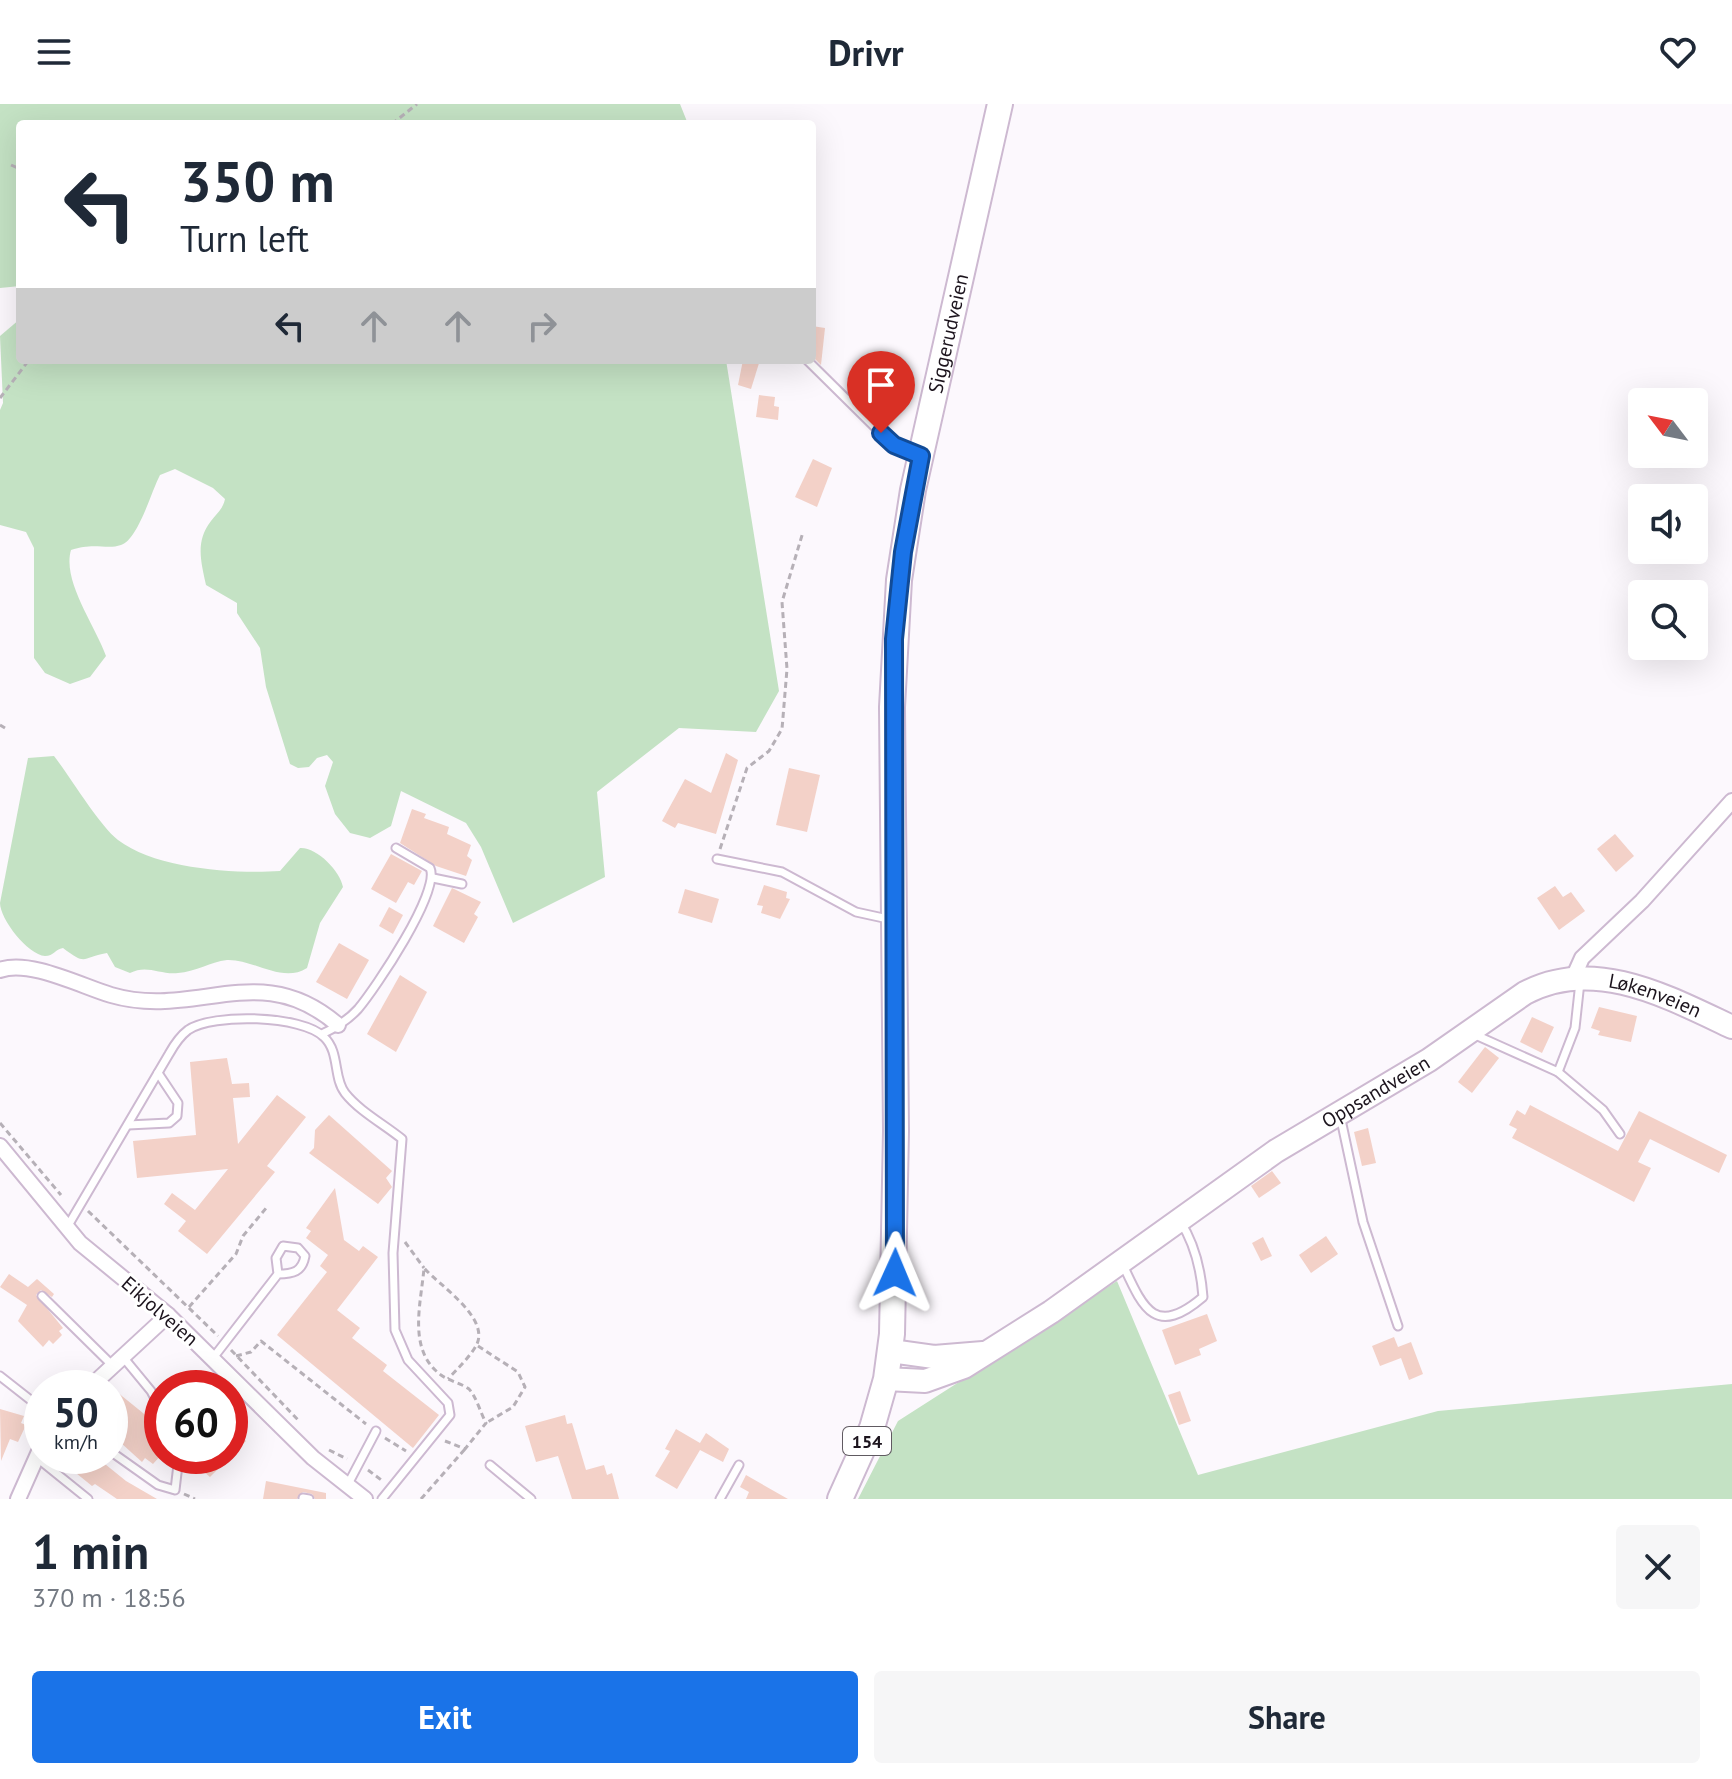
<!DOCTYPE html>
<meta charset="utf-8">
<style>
:root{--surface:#fff;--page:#f6f6f7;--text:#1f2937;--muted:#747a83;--accent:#1a73e8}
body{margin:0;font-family:"PT Sans",sans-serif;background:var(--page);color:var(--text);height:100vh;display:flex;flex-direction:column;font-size:30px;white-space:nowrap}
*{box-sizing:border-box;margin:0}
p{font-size:26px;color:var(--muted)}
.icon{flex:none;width:44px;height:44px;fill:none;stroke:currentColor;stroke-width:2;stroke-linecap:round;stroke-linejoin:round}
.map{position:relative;height:1395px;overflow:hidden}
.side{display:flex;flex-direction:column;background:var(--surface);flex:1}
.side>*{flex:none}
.banner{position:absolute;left:16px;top:16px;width:800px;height:244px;border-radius:8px;box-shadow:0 8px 32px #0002;background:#fff;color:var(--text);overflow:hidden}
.needle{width:52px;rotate:302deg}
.controls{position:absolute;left:1628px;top:284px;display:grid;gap:16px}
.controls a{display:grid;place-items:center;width:80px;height:80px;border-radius:8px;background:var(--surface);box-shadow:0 8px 32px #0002;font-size:40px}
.speed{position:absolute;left:24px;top:1266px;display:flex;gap:16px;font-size:40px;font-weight:700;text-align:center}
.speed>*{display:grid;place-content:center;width:104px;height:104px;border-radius:50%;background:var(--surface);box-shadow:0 8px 32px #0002;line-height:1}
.speed small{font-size:20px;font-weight:400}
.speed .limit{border:12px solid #d22;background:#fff;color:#111}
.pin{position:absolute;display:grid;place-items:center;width:68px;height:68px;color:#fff;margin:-82px -34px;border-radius:50% 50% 50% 0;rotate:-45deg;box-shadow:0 0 8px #0007}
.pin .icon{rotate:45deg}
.me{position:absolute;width:88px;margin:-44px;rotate:1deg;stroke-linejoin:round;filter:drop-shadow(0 0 6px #0008)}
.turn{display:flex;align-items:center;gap:28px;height:168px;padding:0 32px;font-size:36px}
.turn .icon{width:104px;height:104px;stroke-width:2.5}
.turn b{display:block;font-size:56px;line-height:68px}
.lanes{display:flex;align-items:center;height:76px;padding:0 32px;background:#0003;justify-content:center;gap:40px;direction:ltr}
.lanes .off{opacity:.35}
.round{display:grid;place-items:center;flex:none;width:84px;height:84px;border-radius:8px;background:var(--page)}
.summary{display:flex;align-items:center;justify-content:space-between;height:136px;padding:0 32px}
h1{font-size:48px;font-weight:600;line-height:60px}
.cta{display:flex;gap:16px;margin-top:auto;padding:16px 32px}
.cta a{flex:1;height:92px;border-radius:8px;background:var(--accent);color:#fff;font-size:32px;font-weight:600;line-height:92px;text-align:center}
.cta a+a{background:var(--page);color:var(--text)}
header{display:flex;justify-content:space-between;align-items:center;height:104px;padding:0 32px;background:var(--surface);font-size:36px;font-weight:600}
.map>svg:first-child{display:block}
</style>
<header><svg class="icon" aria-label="menu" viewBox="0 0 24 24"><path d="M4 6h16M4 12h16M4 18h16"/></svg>Drivr<svg class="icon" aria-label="heart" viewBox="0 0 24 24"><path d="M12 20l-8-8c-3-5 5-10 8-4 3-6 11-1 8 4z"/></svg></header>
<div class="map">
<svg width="1732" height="1395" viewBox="0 0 1732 1395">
<rect width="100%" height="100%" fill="#fcf8fd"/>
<g fill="#c4e2c4">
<path d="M0 0H680L688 20H20V182L0 184Z"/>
<path d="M20 215V256H726L779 587 756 628 679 624 597 688 605 773 513 819 481 743 466 719 401 687 391 722 370 734 350 729 335 710 325 682 333 658 327 651 317 654 309 663 298 664 290 660 266 583 260 544 237 509V499L206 481C201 457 195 438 211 417 217 409 223 405 225 395L213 384 175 365 160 371C151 388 138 436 121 441 107 446 94 438 71 446 62 477 95 521 106 552L90 573 70 580 45 569 34 554V444L26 428 0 421V306L3 299 0 232Z"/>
<path d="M54 652C71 674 99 721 118 736 156 765 234 770 280 767L300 744C317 743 340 767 343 783L320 819 307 864C282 880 254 855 227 856 210 858 195 868 178 869 160 871 147 860 130 869L115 863 107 849C81 853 88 863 63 844 55 845 54 852 45 852 28 851 0 815 0 799L28 654Z"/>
<path d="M1117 1177 1198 1371 1438 1307 1732 1280V1395H858L898 1317Z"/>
</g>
<g fill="#f3d1c8">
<path d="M812 222 825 224 821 261 812 252Z"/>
<path d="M743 256H760L751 285 738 281Z"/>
<path d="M867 259 893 264 886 294 869 290 871 282 862 280Z"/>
<path d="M759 291 775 293 774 302 779 303 778 316 756 313Z"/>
<path d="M813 355 832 364 817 403 795 393Z"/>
<path d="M726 649 738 656 716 730 678 719 675 724 662 717 685 675 711 689Z"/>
<path d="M789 664 820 671 807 728 776 721Z"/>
<path d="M412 705 426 710 424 714 449 723 447 730 471 741 467 752 472 756 466 772 436 762 400 739Z"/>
<path d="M1615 730 1634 752 1616 768 1597 745Z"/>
<path d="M391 750 422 767 414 781 408 778 396 799 371 785Z"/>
<path d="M764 781 787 788 786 794 790 795 780 815 761 809 763 802 757 801Z"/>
<path d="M1555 782 1563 793 1571 788 1585 807 1559 826 1537 794Z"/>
<path d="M452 784 481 798 474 810 478 813 464 839 433 822Z"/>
<path d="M685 785 719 795 712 819 678 809Z"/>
<path d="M389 803 403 811 393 830 379 822Z"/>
<path d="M339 839 369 856 347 895 316 878Z"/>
<path d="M400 871 427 888 396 948 367 930Z"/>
<path d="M1599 903 1637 912 1631 938 1598 931 1600 927 1591 924Z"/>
<path d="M1532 913 1554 923 1542 949 1520 938Z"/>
<path d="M1485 943 1499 954 1472 989 1458 978Z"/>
<path d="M227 954 232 980 249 979 250 993 233 994 238 1040 277 991 306 1013 267 1062 275 1068 207 1150 178 1127 186 1117 164 1100 172 1089 195 1106 228 1065 137 1074 133 1037 196 1031 190 958Z"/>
<path d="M1530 1001 1618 1047 1639 1007 1727 1051 1719 1069 1650 1035 1638 1058 1651 1064 1634 1098 1512 1034 1517 1025 1509 1021 1517 1006 1525 1011Z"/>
<path d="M329 1011 392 1067 386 1074 392 1083 378 1100 309 1049 314 1044 315 1026Z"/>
<path d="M1368 1024 1376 1059 1362 1062 1354 1028Z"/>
<path d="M1272 1067 1281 1079 1259 1094 1251 1082Z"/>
<path d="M335 1084 344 1136 359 1147 363 1142 378 1153 337 1206 360 1224 352 1234 387 1261 383 1267 439 1311 413 1344 277 1231 327 1168 320 1162 328 1151 306 1134 311 1127 306 1124Z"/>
<path d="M1326 1132 1338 1150 1311 1169 1299 1151Z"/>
<path d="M1263 1133 1272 1152 1261 1157 1252 1139Z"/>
<path d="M9 1170 28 1183 37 1175 54 1190 52 1193 41 1186 36 1191 63 1224 59 1227 62 1231 53 1240 49 1236 43 1243 18 1217 27 1201 0 1183Z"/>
<path d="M1207 1210 1217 1237 1199 1245 1201 1251 1175 1261 1162 1226Z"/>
<path d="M1394 1233 1398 1243 1411 1238 1423 1270 1409 1276 1401 1254 1380 1262 1372 1242Z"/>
<path d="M1180 1287 1191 1317 1179 1321 1168 1291Z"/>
<path d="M117 1288 159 1322 155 1327 162 1338V1350L153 1360 145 1354 142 1358 110 1329V1296Z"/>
<path d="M0 1305 24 1312 21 1319 26 1321 18 1338 10 1335 1 1357Z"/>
<path d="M230 1309 247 1324 241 1332 246 1337 210 1373 186 1352H230Z"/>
<path d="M565 1311 567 1320 572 1319 586 1366 604 1361 607 1371 612 1369 619 1395H572L558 1352 536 1358 525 1322Z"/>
<path d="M676 1325 700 1339 706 1329 729 1345 723 1358 700 1346 677 1385 655 1372 670 1347 665 1345Z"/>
<path d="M55 1352H95L126 1377 157 1395H117L95 1380 92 1382Z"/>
<path d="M746 1371 788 1395H746L749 1388 740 1383Z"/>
<path d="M266 1377 326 1389V1395H315L312 1390 303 1388 297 1395H263Z"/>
</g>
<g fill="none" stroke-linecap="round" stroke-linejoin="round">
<defs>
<g id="service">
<path d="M807 256 890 338 915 350"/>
<path d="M717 755 782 768 856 808 888 815"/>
<path d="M433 774 462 780"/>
<path d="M1471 929 1558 968 1603 1006 1620 1030"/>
<path d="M322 930C335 924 348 916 358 905 375 885 441 787 430 764L396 744"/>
<path d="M1558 968 1575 924 1580 878"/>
<path d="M1340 1011 1363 1118 1398 1222"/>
<path d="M128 1021 169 1019 177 1012 178 999 158 969"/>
<path d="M66 1125 169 950C174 941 180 932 188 926 213 909 302 911 324 933 340 948 333 974 345 989 359 1007 385 1021 402 1035L393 1149 395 1226 408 1256 448 1299 450 1311 382 1395"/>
<path d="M1123 1161C1143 1204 1155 1234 1203 1193 1201 1166 1195 1140 1180 1117"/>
<path d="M42 1192 113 1262"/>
<path d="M123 1253 151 1287 162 1308"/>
<path d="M213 1254 278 1170C293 1170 302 1168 305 1152L298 1144 283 1142 276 1154 278 1170"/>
<path d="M0 1272 42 1305"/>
<path d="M110 1347 158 1381 175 1386 179 1352"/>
<path d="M36 1353 88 1395"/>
<path d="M490 1361 531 1395"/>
<path d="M347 1382 376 1327"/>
<path d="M303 1394 309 1395"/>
<path d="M720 1395 739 1361"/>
</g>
<g id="minor">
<path d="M0 866C29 855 81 882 111 891 196 916 260 853 338 921"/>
<path d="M1573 874 1582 854 1642 797 1732 697"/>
<path d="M0 1042 80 1139 168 1211 313 1354 365 1395"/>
<path d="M89 1284 168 1211"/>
<path d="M18 1395 42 1341"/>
</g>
<g id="secondary">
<path d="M891 1247 934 1253 983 1249"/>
<path id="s1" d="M886 1275 925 1277 964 1263 1051 1208 1276 1047 1429 956 1525 889C1594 852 1668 893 1732 923"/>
</g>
<g id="primary">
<path id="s2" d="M840 1395 872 1324 886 1275 892 1230 896 1027 892 603 899 476 913 386 1000 0"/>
</g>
</defs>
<use href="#service" stroke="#cdb9d1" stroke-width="11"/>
<use href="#minor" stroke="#cdb9d1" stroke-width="18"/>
<use href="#secondary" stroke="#cdb9d1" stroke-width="26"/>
<use href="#primary" stroke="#cdb9d1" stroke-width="28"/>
<g stroke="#b6b0b7" stroke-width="3" stroke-dasharray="6 4" stroke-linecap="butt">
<path d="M392 20 417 0"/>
<path d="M11 61 20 65"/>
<path d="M0 294 29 256"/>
<path d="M0 621 5 624"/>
<path d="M720 745 747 664 769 647 782 625 787 565 782 498 803 428"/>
<path d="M0 1019 61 1091"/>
<path d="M88 1107 218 1232"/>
<path d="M405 1138 424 1164"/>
<path d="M189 1203 236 1150 243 1132 267 1103"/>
<path d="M478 1242 518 1268 525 1283 513 1303 486 1319"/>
<path d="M231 1246 300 1318"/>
<path d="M236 1252 251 1248 261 1237 366 1320"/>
<path d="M385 1334 406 1347"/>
<path d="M445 1337 465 1345 486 1319C481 1310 476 1292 469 1285 461 1279 449 1277 441 1271 407 1246 421 1200 424 1164 439 1181 489 1213 477 1240 471 1252 457 1265 448 1275"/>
<path d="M329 1346 347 1355"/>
<path d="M368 1366 384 1378"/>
<path d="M184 1390 195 1395"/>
<path d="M421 1395 465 1345"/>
</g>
<use href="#service" stroke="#fff" stroke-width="7"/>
<use href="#minor" stroke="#fff" stroke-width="14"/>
<use href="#secondary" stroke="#fff" stroke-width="22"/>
<use href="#primary" stroke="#fff" stroke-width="24"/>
</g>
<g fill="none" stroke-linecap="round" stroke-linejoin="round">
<defs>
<path id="route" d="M881 329 894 341 921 352 903 448 894 535 895 1169"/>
</defs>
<use href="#route" stroke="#114b97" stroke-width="20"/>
<use href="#route" stroke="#1a73e8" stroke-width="14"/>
</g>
<g text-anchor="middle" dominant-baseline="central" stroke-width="6" stroke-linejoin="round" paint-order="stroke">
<rect fill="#fff" stroke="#605a61" stroke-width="2" x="843" y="1323" width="48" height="28" rx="6"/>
<g font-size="18" font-weight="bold" fill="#1c141d">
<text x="867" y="1337">154</text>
</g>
<g font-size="20" fill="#1c141d" stroke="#fff">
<text stroke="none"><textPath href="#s2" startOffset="1180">Siggerudveien</textPath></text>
<text stroke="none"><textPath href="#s1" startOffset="890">Løkenveien</textPath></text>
<text stroke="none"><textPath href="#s1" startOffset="576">Oppsandveien</textPath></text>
<text transform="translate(160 1207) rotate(41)">Eikjolveien</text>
</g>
</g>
</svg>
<div class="controls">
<a><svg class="needle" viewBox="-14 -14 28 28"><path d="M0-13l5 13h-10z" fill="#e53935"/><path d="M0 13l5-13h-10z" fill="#747a83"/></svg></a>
<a><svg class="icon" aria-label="sound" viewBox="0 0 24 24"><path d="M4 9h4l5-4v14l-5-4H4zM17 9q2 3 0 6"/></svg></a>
<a><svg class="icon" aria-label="search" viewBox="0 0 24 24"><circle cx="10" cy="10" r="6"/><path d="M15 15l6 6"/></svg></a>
</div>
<div class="speed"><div>50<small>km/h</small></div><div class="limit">60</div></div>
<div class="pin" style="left:881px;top:329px;background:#d93025"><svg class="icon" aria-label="arrive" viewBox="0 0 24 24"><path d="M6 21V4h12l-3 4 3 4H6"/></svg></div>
<svg class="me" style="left:895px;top:1169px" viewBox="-20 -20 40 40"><path d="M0-17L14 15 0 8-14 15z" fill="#1a73e8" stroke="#fff" stroke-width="4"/></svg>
<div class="banner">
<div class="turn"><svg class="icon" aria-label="left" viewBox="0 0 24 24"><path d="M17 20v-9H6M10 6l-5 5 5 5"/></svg><div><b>350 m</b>Turn left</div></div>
<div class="lanes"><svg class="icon" aria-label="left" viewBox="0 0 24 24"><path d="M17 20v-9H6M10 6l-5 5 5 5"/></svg><svg class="icon off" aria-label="ahead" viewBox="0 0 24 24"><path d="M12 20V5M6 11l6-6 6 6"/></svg><svg class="icon off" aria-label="ahead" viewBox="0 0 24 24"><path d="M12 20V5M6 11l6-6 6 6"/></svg><svg class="icon off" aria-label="right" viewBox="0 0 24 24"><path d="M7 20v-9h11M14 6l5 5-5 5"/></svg></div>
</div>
</div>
<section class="side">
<div class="summary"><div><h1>1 min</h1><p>370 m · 18:56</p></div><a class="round"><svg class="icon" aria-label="close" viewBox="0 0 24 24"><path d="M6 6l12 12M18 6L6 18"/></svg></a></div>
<div class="cta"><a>Exit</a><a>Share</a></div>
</section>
